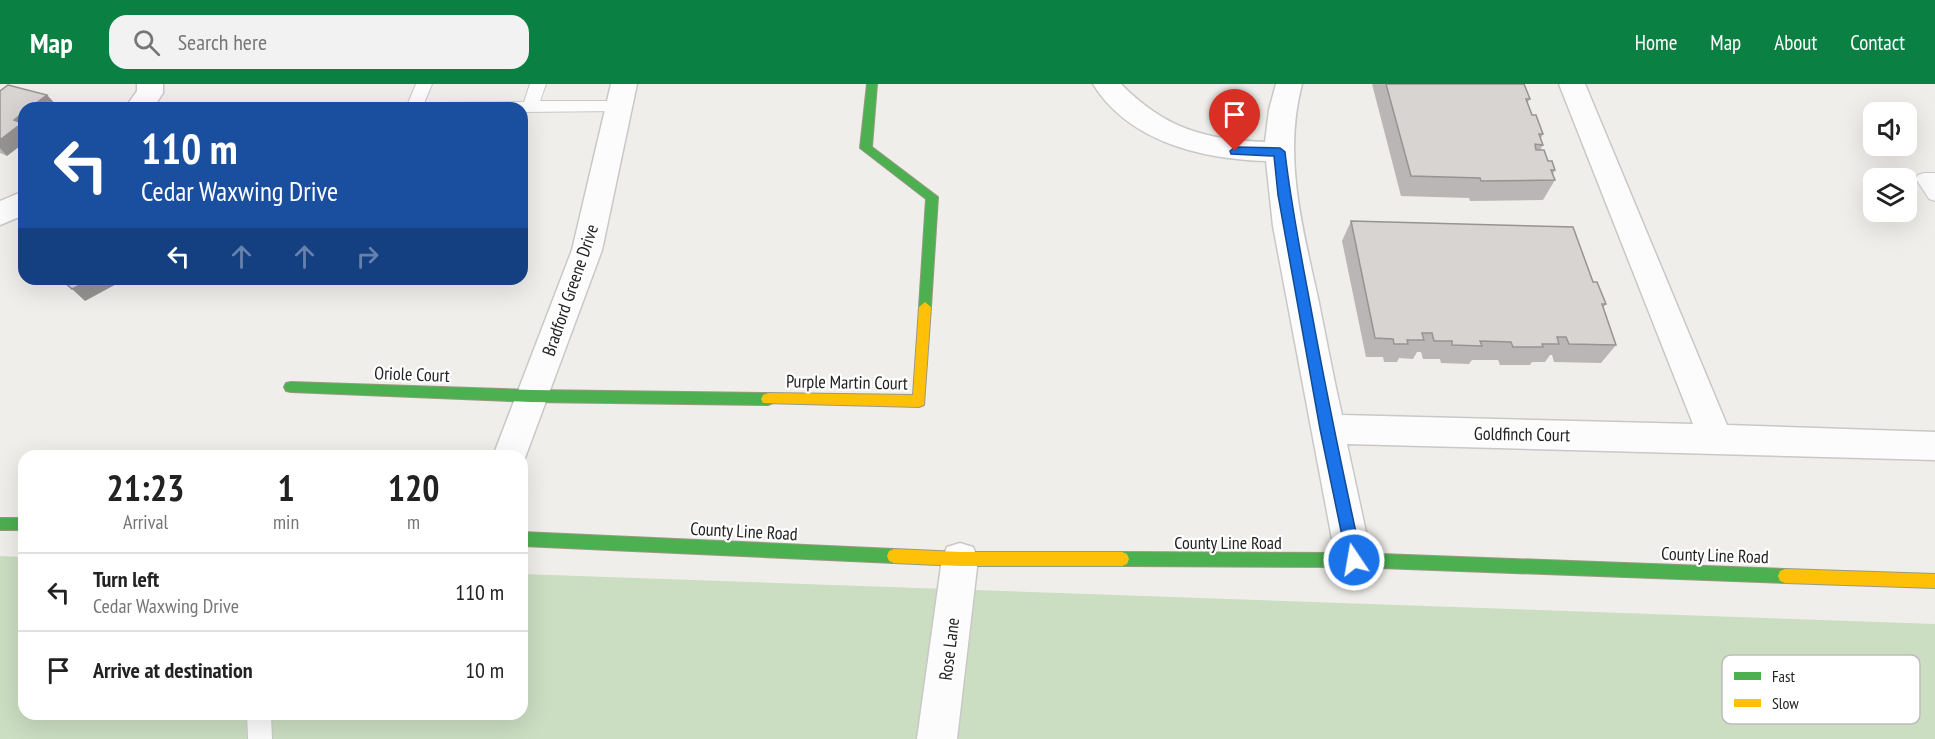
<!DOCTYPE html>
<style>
:root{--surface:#fff;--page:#f2f2f2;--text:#222;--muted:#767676;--line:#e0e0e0;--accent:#0b8043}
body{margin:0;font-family:"PT Sans Narrow",sans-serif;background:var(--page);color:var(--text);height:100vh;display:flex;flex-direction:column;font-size:22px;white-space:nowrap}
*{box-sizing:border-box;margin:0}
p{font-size:20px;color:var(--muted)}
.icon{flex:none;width:33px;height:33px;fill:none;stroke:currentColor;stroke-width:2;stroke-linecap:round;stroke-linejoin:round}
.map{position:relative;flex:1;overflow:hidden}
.panel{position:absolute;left:18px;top:366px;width:510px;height:270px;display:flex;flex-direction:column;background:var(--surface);border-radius:18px;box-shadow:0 6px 24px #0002}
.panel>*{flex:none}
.guide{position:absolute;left:18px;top:18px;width:510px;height:183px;border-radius:18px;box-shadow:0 6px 24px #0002;background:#1a4fa0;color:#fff;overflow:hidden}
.buttons{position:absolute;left:1863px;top:18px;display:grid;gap:12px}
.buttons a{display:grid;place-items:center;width:54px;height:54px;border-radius:12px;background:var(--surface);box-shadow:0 6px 24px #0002;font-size:30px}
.pin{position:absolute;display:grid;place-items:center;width:51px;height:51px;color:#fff;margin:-62px -26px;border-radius:50% 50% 50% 0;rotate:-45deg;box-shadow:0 0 6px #0007}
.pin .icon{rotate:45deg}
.me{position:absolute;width:66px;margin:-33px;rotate:348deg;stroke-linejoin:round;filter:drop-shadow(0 0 4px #0008)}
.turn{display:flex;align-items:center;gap:21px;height:126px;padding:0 24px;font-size:27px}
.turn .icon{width:78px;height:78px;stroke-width:2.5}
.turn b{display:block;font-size:42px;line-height:51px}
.lanes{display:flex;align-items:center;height:57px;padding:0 24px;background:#0003;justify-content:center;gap:30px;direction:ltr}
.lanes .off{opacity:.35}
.eta{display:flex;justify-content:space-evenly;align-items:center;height:102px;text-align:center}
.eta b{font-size:36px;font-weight:700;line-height:42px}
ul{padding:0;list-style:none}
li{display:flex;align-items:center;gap:18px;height:78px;padding:0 24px;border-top:2px solid var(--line)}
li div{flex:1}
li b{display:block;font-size:22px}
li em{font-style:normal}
header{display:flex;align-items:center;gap:36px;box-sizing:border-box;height:84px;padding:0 30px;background:var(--accent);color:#fff}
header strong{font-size:28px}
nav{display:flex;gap:33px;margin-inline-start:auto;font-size:21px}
.search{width:420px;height:54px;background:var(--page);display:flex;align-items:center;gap:15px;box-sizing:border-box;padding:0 21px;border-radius:18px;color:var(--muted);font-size:22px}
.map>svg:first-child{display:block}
</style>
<header>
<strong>Map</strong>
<div class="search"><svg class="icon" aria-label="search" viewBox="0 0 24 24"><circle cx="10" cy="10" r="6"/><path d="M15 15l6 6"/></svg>Search here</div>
<nav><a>Home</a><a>Map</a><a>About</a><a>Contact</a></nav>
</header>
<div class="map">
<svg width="1935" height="655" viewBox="0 0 1935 655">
<rect width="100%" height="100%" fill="#f0eeeb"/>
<path fill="#cbdec1" d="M0 472 24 473V630H522V490L1935 540V655H0Z"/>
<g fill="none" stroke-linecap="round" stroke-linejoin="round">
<defs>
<g id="lane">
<path d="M416 0H432L422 24H406Z"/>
<path d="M530 0H546L540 17H619L625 18 627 22 625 26 619 27 522 28V24H427L429 20 435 19 524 18Z"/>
<path d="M1924 89H1935V117L1929 115 1916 95 1918 91Z"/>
<path d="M247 630H271L272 655H248Z"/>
</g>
<g id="street">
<path d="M137 0H163V9L153 24H125L137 7Z"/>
<path d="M611 0H637L602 166 522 382V372H493L572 166Z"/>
<path d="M1093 0H1121C1164 44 1205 56 1265 58L1269 26 1276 0H1302C1283 72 1302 142 1318 214 1326 253 1333 292 1342 331L1693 340 1559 0H1585L1727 341 1935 348V376L1347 360 1372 476 1367 488 1354 492 1341 488 1336 476 1273 142 1266 77C1202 75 1129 58 1093 0Z"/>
<path d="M24 107V131L0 141V117Z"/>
<path d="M960 459 973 463 978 475 957 655H917L942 475 947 463Z"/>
</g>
<g id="fast">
<path d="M867 0H877L872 63 938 113 931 223 925 228 919 223 926 115 860 64Z"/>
<path d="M291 298 532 306 768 309 773 311 775 315 773 319 768 321 532 318 291 308 286 307 284 303 286 299Z"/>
<rect x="0" y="434" width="24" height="12"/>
<path d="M522 448 894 465 899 467 901 472 899 477 894 479 522 462Z"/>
<path d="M1122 468 1354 469 1785 485 1790 487 1792 492 1790 497 1785 499 1354 483 1122 482 1117 480 1115 475 1117 470Z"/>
</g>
<g id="slow">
<path d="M925 218 931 223 924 321 919 323 763 319 761 315 763 311 768 309 913 311 919 223Z"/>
<path d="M894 465 960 468H1122L1127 470 1129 475 1127 480 1122 482H960L894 479 889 477 887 472 889 467Z"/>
<path d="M1785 485 1935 490V504L1785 499 1780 497 1778 492 1780 487Z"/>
</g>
</defs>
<use href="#lane" stroke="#c9c8c7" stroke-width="2"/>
<use href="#street" stroke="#c9c8c7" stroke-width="3"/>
<use href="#fast" stroke="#999a82" stroke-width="2"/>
<use href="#slow" stroke="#999a82" stroke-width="2"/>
<use href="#lane" fill="#fdfcfc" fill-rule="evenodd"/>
<use href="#street" fill="#fdfcfc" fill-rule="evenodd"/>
<use href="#fast" fill="#4caf50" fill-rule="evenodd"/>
<use href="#slow" fill="#ffc107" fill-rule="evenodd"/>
</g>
<g fill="#b9b6b5">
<path d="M1372 0H1524L1530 15 1527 19 1532 31 1543 50 1541 54 1543 61 1540 66 1555 86 1553 90 1555 96 1543 116 1470 117 1469 114 1401 112Z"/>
<path d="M0 7 47 11 58 23 24 24 7 72 0 69Z"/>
<path d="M1351 137 1593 198 1606 220 1603 224 1616 261 1601 279 1554 278 1552 271H1550L1545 278H1532L1530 281H1500L1498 276H1472L1469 280 1441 279 1440 275H1423L1421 268H1417L1413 275 1399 274 1397 278H1384L1383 273H1366L1342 157Z"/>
</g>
<g fill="#969493">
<path d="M47 11 58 23 57 24H29Z"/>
<path d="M24 28V59L7 72 0 64V56L14 36Z"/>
<path d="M92 195H121L122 197 85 217 72 205Z"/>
</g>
<g fill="#d7d4d2" stroke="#969493" stroke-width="1.5">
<path d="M1386 0H1524L1530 15H1526L1532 31H1536L1543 50H1539L1543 61 1535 60 1536 66H1544L1548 77H1552L1555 86H1551L1555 96 1481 97 1480 94 1411 92Z"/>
<path d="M8 1 47 11 29 24H24V28L14 36 22 39 0 56V7Z"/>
<path d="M1351 137 1573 143 1593 198H1597L1606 220H1602L1616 261 1569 260 1566 253H1557L1559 260H1542L1543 263H1513L1511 258 1480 257 1482 262 1452 261V257H1434L1432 249H1422L1424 256H1407L1408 260H1394L1393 255 1375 254Z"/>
<path d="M61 195H92L72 205Z"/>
</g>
<path fill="#1a73e8" stroke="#114b97" stroke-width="1.5" d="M1235 63 1280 64 1285 68C1291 122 1302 176 1312 230 1327 312 1344 394 1362 476L1360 480 1354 482 1349 480 1347 476 1320 345 1278 111 1274 72 1231 70 1230 67Z"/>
<g text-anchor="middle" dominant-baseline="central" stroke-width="4.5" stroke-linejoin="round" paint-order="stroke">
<g font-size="18" fill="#222" stroke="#fff">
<text transform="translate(570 206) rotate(-71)">Bradford Greene Drive</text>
<text transform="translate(412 290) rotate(2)">Oriole Court</text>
<text transform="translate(847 298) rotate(1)">Purple Martin Court</text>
<text transform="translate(1522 350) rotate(1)">Goldfinch Court</text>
<text transform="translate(744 447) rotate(3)">County Line Road</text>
<text x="1228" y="458">County Line Road</text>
<text transform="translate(1715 471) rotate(2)">County Line Road</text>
<text transform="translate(949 565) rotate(-83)">Rose Lane</text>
</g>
</g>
<rect x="1722" y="571" width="198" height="69" rx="9" fill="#fff" stroke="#bdbdbd" stroke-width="1.5"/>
<rect x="1734" y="588" width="27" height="8" fill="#4caf50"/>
<rect x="1734" y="615" width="27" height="8" fill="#ffc107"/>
<g font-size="16" fill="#222">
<text x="1772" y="598">Fast</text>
<text x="1772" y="625">Slow</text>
</g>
</svg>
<div class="buttons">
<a><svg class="icon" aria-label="sound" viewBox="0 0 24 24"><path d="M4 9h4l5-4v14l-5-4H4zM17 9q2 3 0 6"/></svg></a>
<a><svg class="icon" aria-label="layers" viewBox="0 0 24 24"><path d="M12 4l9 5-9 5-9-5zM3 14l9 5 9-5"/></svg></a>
</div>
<div class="pin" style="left:1235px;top:67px;background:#d93025"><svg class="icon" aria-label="arrive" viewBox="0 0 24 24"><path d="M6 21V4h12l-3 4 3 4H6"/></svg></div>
<svg class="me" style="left:1354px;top:476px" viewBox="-20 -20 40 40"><circle r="17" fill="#1a73e8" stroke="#fff" stroke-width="3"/><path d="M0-11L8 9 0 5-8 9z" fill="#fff"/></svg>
<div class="guide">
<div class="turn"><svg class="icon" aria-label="left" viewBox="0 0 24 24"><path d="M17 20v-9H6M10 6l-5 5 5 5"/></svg><div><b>110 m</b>Cedar Waxwing Drive</div></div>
<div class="lanes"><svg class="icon" aria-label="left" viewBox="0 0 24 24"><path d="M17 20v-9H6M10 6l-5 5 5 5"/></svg><svg class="icon off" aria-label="ahead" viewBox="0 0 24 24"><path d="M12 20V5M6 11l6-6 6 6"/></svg><svg class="icon off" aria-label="ahead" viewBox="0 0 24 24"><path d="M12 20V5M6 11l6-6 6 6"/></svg><svg class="icon off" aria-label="right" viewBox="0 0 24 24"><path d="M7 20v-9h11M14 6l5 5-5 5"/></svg></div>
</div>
<section class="panel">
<div class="eta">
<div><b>21:23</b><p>Arrival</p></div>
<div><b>1</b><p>min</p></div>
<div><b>120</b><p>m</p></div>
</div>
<ul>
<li><svg class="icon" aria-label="left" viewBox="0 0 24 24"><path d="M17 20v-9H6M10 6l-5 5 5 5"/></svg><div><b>Turn left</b><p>Cedar Waxwing Drive</p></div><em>110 m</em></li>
<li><svg class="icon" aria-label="arrive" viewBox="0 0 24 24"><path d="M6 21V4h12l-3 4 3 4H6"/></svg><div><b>Arrive at destination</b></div><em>10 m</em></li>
</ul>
</section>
</div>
